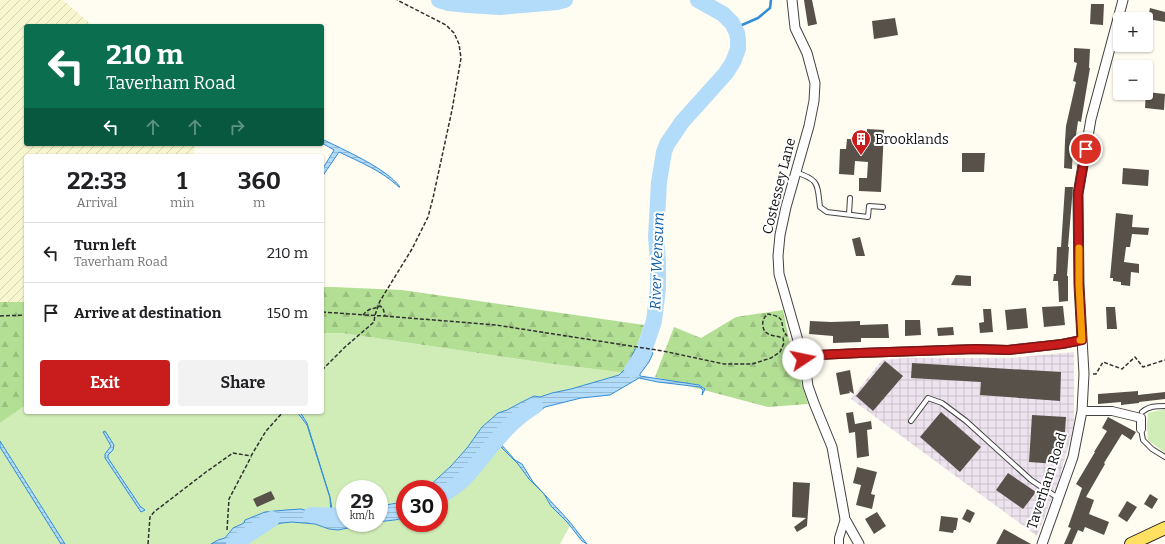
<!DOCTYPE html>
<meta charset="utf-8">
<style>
:root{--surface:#fff;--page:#f2f2f2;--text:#202124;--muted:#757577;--line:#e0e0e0;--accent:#c91d1d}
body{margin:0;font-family:Bitter,serif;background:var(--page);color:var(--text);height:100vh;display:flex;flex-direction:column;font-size:15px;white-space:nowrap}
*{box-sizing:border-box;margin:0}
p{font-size:13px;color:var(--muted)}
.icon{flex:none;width:22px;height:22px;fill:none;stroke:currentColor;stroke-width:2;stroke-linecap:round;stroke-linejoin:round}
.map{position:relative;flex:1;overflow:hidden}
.sheet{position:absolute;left:24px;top:154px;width:300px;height:260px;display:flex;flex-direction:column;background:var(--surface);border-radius:4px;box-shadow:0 1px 3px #0004}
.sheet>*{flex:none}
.hud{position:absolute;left:24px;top:24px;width:300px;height:122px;border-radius:4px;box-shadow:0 1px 3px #0004;background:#0b6e4f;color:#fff;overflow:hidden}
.controls{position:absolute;left:1113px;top:12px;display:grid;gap:8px}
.controls a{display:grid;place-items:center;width:40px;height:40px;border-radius:4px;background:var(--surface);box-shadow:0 1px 3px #0004;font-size:20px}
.speed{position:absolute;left:336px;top:480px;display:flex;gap:8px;font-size:20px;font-weight:700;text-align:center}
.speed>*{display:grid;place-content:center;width:52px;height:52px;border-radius:50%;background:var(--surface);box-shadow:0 1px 3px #0004;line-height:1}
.speed small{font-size:10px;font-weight:400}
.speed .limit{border:6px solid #d22;background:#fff;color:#111}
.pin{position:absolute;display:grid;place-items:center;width:34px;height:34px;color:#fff;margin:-17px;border:2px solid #fff;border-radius:50%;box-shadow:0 1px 4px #0007}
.me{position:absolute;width:44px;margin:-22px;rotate:79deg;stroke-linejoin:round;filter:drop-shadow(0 0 3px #0008)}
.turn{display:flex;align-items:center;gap:14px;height:84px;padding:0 16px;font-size:18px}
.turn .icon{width:52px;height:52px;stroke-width:2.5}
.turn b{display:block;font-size:28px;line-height:34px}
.lanes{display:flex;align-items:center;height:38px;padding:0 16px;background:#0003;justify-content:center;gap:20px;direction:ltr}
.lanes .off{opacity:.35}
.eta{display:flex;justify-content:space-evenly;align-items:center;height:68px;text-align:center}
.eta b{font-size:24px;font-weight:700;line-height:28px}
.cta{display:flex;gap:8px;margin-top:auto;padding:8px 16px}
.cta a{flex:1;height:46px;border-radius:4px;background:var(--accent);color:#fff;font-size:16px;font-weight:700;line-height:46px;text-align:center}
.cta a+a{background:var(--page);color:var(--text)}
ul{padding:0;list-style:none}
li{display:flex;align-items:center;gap:12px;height:60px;padding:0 16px;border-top:1px solid var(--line)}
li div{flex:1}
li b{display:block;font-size:15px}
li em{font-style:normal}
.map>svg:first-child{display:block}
</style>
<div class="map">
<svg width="1165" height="544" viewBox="0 0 1165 544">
<defs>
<pattern id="industrial-grid" width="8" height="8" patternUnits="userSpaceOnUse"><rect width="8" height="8" fill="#ede3ee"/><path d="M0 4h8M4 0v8" fill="none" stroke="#cac2cb"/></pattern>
<pattern id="farmland-furrows" width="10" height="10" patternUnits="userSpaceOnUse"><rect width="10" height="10" fill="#f7f6cf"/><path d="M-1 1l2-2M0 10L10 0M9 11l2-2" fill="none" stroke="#d3d2b1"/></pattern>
<pattern id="forest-firs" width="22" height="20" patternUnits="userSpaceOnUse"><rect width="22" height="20" fill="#b3df95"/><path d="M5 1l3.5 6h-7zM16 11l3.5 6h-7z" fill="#99be7f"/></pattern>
<pattern id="water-rules" width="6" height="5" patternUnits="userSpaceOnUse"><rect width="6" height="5" fill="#b2dcfa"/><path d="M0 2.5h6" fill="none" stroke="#98bcd5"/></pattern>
</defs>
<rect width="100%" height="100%" fill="#fffdf1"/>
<path fill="url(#industrial-grid)" d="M1074 352V425L1059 480 1037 536 851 399 882 360 905 358H1010Z"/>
<path fill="url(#farmland-furrows)" d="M0 0H63L93 26H26V144H195L194 156H26V302H0Z"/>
<g fill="#d0edb7">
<path d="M322 333H342L553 364 621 372 619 375 571 389 552 393 540 397 534 396 520 403 507 410 498 413 451 466 426 489H405V502C397 501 386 505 379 509V489H345V514L339 516 320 515 301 509 244 523 233 528 225 538 218 540 211 544H0V423L26 405V412H322Z"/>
<path d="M1165 409V453L1148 440 1147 425 1148 413Z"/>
<path d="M493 439 518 464 529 479 544 494 551 506 570 526 560 544H239L251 533 259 528 282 523 292 522 315 524 329 529 338 530 373 523H379V522C388 520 397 521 405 517V523H439V496L453 486 461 475 465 472 468 465 471 463 483 447Z"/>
</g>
<g fill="url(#forest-firs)">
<path d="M322 287H333L402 290 644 325 628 373 553 364 342 333H322Z"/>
<path d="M0 302H26V405L0 423Z"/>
<path d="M783 310 791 349 808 404 768 407 655 377 674 327 701 338 736 317Z"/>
</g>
<g fill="url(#water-rules)" stroke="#348dd6">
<path d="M322 139C344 150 386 168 400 187H399C382 171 360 162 339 152L322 177V170L334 150 322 143Z"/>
<path d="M635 349 653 353 649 362 640 374V376L699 385 705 389 702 395 703 390 700 387 658 382 639 378 610 395 581 398 545 407 541 410H537C526 415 493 426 495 439L500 443 515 460 522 464 533 482 569 521 587 544 582 541 567 522 551 506 544 494 529 479 518 464 493 439 483 447 471 463 468 465 465 472 461 475 453 486 439 496V489H426L451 466 467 448 482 427 498 413 507 410 520 403 534 396 540 397 552 393 571 389 619 375 627 367Z"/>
<path d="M297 412H300L307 423 330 497 333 515 345 514V523H373L338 530 329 529 315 524 292 522 282 523 259 528 251 533 239 544H211L218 540 225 538 233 528 244 523 245 520 265 512 286 510 301 509 320 515H331L330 498 307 425Z"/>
<path d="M105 431 114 445 113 450 108 455V458L140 506 145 510 141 512 105 458V454L111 446 103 432Z"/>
<path d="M0 441 65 544H61L0 447Z"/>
<path d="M402 502H405V517C397 521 388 520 379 522V509L386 505Z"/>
</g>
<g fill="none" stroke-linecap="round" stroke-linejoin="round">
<path stroke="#348dd6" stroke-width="2.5" d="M735 28 758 18 770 8 771 0"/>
<g stroke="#b2dcfa" stroke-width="16">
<path d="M439 0 449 3 468 5"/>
<path d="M466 0 468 5 500 7 557 2 565 0"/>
<path d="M632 370 643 354 654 321 658 289V262L656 237 659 182 664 152 667 144 682 122 726 73 733 62 738 49V39L737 33 732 23 723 14 698 0"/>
<path d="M439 497C447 492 455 487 462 481 486 456 504 424 535 406"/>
<path d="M311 515 345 516"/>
<path d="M234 544 272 519"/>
</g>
</g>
<g fill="#58514a">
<path d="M804 0H812L817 24 808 26Z"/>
<path d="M1091 4H1104L1103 25 1090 24Z"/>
<path d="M1150 8 1165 12V22L1148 19Z"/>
<path d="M895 18 898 35 874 39 872 21Z"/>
<path d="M1074 48 1090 49 1089 68H1090L1081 122 1078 121 1075 142H1073L1072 169 1064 168 1065 141 1066 126 1076 82 1073 81 1077 63 1074 62Z"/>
<path d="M1146 92 1165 94 1164 110 1145 108Z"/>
<path d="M867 129 884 130 881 192 859 191V178H867L868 162 855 161 854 175 839 174 840 149H846L847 139 867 140Z"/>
<path d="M962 153H985L984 172H962Z"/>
<path d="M1123 168 1149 170 1148 186 1122 184Z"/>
<path d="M1065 187H1073L1068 247H1069L1067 276H1068V301L1059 302 1058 281H1053L1054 274H1056L1057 247H1061Z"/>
<path d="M1116 213 1133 215 1132 227 1149 228 1148 235 1132 234 1130 247H1126L1124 262 1139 264V273L1131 272 1130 286 1121 285V282L1113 281V278H1110Z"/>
<path d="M860 237 865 256H856L852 239Z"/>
<path d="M956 275 971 276V286L951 285Z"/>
<path d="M1063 306 1065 325 1044 327 1042 307Z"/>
<path d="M1106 307H1115L1117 329H1107Z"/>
<path d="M1026 308 1028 328 1007 330 1005 310Z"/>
<path d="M983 309H991L993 332 980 333 979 323 984 322Z"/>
<path d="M905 320H920L921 335 905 336Z"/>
<path d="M810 321 831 322 860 321V325L888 324 889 338H861V342L833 343V336L809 334Z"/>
<path d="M953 327 954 335 938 336 937 328Z"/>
<path d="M885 361 903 376 873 411 856 396Z"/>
<path d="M912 363 1061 372 1060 401 980 395 981 382 911 378Z"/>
<path d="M850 370 854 394 849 391 850 393 840 395 836 373Z"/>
<path d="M1138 391V395L1165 392V399L1139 402V403L1121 405V402L1098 404V394Z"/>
<path d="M853 412 855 424 871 421 872 429 867 430 869 456 857 458 855 432 849 433 846 413Z"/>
<path d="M941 412 981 447 960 472 920 437Z"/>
<path d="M1032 415 1066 417 1065 432H1059L1057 464 1029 462Z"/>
<path d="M1108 417 1136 432 1131 440 1122 434 1104 463 1105 464 1086 497 1094 500 1089 514 1109 522 1104 535 1085 527 1083 532 1078 530 1072 544H1064L1071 528 1068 527 1082 488 1076 484 1095 452H1094L1107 431 1102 428Z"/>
<path d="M857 467 877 472 871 494 875 495 872 509 856 505 861 485 853 483Z"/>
<path d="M1008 473 1036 492 1023 509 996 490Z"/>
<path d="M793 482 810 483 807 526 797 532 794 527 806 518 792 517Z"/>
<path d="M271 491 275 499 257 507 253 499Z"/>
<path d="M1150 494 1158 499 1152 509 1144 504Z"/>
<path d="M1127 501 1137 507 1127 522 1118 516Z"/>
<path d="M967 509 975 513 970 523 962 519Z"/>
<path d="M877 512 886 526 874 534 865 519Z"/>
<path d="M941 516 958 518 956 530H954L953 533 939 531Z"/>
<path d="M1004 529 1031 544H996Z"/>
</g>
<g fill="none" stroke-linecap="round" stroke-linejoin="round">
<defs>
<g id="service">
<path d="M795 172C820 180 817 184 820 207L827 212 868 217 869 206 883 207"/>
<path d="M849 214 850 198"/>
<path d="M1142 412C1149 406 1156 406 1165 406"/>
<path d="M911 421 928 398 942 403 966 421 1031 480 1058 498"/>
<path d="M1141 429 1143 440 1152 449 1165 457"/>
</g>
<g id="minor">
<path d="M803 359 818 355 860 353 976 349 1008 350 1062 344 1082 340"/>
<path d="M1082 411H1112L1141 418V429"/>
<path d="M839 544V538L845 519"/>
</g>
<g id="tertiary">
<path d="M792 0 795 28 807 53 815 83 814 101 809 126 786 207 780 235 778 256 779 274 805 365 808 386 814 403 832 447 845 519 859 544"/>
<path d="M1042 544 1073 457 1082 411 1084 374 1079 285 1078 194 1091 119 1123 0"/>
</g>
<path id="primary" d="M1131 544 1165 528"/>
</defs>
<use href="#service" stroke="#424242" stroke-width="6"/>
<use href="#minor" stroke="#424242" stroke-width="10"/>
<use href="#tertiary" stroke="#424242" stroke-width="11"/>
<use href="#primary" stroke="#202020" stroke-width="14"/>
<g stroke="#313131" stroke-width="1.5" stroke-dasharray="4 2" stroke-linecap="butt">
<path d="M322 312 365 315"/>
<path d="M363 315C369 307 373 310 380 306L383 308 385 316"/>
<path d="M0 316 26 315"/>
<path d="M384 316 496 325 663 351 724 364H752L771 358 780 352 784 343 783 338C776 335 764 337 763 326 762 321 764 318 767 314 790 317 777 325 787 336"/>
<path d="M322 370 345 347 374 322 375 315 380 301 412 249 428 217 433 198 452 110 461 58 459 44 454 33 446 25 397 0"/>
<path d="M1093 374H1096L1103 362 1122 369 1135 357 1143 367 1165 360"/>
<path d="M227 530 229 499 251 457"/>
<path d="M148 544 150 517 154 512 206 472 233 453 251 456 266 431 283 412"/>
</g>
<use href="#service" stroke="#fff" stroke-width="4"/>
<use href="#minor" stroke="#fff" stroke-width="8"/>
<use href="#tertiary" stroke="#fff" stroke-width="9"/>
<use href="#primary" stroke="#ffe061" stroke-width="12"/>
<path stroke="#313131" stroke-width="1.5" stroke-dasharray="4 2" stroke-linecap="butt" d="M365 315 384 316"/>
</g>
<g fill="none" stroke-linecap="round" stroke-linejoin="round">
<defs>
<path id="route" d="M803 359 818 355 860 353 976 349 1008 350 1062 344 1082 340 1079 285 1078 194 1086 149"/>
</defs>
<use href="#route" stroke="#831313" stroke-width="10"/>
<use href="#route" stroke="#c91d1d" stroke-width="7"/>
<path stroke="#f59e0b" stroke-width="7" d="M1079 248V285L1082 340H1080"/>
</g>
<defs>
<symbol id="building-pin" viewBox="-11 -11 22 30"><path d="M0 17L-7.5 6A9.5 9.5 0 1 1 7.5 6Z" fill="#c91d1d" stroke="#fff"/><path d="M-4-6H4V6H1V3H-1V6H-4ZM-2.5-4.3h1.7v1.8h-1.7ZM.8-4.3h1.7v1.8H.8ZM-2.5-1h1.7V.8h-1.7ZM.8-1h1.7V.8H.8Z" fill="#fff"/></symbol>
</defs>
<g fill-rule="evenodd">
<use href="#building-pin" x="850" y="128" width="22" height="30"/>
</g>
<g text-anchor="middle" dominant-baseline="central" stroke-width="4" stroke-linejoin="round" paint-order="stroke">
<g font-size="14" fill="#0f0f0f" stroke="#fff" text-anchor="start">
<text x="875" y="139">Brooklands</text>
</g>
<g font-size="14" fill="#0f0f0f" stroke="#fff">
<text transform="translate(779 186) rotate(-76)">Costessey Lane</text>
<text transform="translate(1047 481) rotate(-72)">Taverham Road</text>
</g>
<g font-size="15" font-style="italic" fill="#0f5faa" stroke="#fff">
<text transform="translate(657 261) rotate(-88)">River Wensum</text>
</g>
</g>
</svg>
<div class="controls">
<a>+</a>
<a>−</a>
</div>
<div class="speed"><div>29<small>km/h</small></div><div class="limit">30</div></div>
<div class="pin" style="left:1086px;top:149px;background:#d93025"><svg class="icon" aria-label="arrive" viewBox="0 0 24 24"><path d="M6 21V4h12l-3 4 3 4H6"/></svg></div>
<svg class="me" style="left:803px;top:359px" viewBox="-20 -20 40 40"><circle r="19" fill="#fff"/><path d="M0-13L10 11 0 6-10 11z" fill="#c91d1d"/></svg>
<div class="hud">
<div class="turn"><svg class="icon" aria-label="left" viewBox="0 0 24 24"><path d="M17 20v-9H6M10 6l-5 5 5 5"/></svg><div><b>210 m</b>Taverham Road</div></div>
<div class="lanes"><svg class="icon" aria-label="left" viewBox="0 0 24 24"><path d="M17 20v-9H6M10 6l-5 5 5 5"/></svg><svg class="icon off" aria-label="ahead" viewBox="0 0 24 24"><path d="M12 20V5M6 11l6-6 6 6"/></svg><svg class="icon off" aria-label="ahead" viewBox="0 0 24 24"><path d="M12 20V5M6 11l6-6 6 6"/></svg><svg class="icon off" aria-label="right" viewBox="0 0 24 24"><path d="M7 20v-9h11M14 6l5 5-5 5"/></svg></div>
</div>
<section class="sheet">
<div class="eta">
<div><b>22:33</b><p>Arrival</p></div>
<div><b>1</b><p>min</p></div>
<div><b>360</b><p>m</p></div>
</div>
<ul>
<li><svg class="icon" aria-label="left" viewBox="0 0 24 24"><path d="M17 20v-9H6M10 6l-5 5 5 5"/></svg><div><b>Turn left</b><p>Taverham Road</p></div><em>210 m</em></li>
<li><svg class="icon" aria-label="arrive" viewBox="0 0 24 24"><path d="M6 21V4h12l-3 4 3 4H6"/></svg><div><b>Arrive at destination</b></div><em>150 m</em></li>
</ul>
<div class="cta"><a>Exit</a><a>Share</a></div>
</section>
</div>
